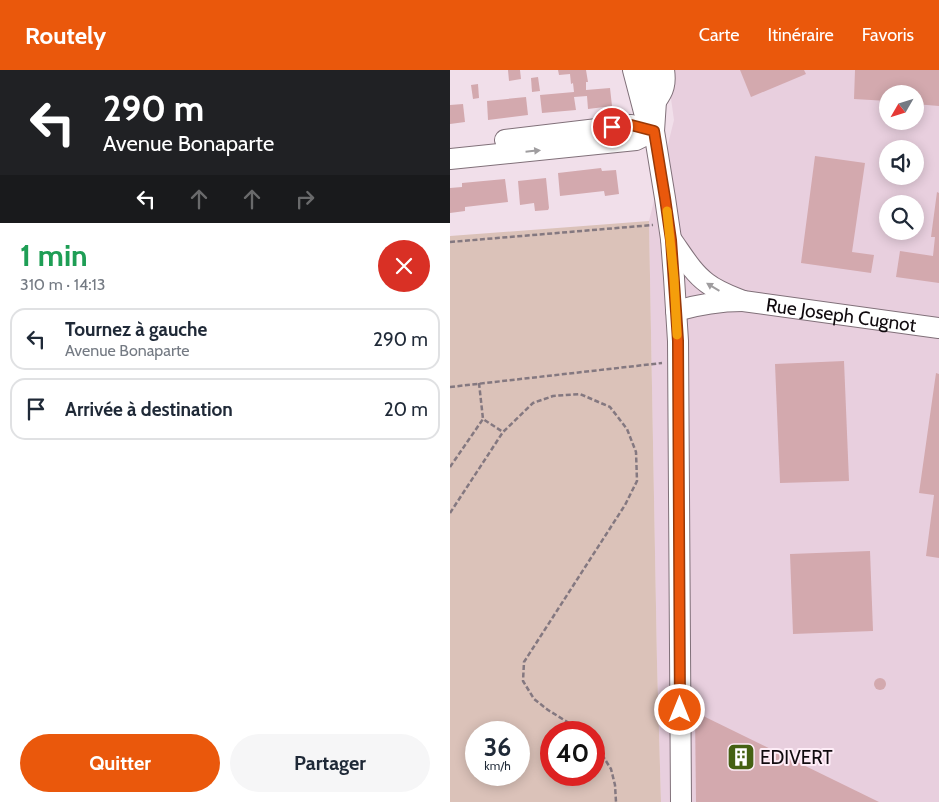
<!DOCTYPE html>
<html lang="fr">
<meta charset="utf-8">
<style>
:root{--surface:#fff;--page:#f6f6f7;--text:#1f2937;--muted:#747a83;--line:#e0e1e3;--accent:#ea580c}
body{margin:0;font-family:Cabin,sans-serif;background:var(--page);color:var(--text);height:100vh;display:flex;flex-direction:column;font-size:19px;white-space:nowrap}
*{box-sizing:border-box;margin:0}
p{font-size:16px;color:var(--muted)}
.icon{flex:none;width:28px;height:28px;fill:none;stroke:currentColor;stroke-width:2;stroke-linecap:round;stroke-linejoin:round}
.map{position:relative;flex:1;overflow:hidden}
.details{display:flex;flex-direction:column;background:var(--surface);width:450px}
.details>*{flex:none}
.top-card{background:#202124;color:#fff;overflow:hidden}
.needle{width:32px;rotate:231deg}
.buttons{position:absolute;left:429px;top:15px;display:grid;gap:10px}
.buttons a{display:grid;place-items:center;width:45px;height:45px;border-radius:50%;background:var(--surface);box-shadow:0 2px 12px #0003;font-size:25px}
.speed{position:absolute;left:15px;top:651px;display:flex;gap:10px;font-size:25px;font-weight:700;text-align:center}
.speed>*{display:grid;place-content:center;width:65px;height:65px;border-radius:50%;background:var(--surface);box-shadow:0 2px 12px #0003;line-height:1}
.speed small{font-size:12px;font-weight:400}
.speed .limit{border:8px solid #d22;background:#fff;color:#111}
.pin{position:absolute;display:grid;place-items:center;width:42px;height:42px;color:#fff;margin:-21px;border:2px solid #fff;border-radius:50%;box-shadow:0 1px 5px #0007}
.me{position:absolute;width:55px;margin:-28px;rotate:0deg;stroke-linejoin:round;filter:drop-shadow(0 0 4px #0008)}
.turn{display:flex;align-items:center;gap:18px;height:105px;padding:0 20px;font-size:22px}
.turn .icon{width:65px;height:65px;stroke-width:2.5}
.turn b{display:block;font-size:35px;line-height:42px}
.lanes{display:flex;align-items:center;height:48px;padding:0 20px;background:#0003;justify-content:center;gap:25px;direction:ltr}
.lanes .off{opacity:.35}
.round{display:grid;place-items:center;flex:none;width:52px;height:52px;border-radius:26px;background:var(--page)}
.summary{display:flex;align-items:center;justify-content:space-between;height:85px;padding:0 20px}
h1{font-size:30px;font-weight:700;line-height:38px;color:#1e9e55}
.primary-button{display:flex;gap:10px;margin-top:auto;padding:10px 20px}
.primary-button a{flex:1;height:58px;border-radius:30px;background:var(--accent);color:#fff;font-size:20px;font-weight:700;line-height:58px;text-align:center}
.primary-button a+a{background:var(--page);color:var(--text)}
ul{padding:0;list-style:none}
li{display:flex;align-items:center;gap:15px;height:62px;margin:0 10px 8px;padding:0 10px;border:2px solid var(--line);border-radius:15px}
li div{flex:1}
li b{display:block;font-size:19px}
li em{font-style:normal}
header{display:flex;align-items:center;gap:30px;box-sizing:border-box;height:70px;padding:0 25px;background:var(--accent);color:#fff}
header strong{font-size:24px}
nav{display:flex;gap:28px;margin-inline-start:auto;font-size:18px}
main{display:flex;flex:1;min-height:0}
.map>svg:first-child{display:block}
</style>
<header>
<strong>Routely</strong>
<nav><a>Carte</a><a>Itinéraire</a><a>Favoris</a></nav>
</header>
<main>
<section class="details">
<div class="top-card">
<div class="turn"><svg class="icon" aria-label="left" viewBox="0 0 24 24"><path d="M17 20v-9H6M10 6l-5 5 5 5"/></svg><div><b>290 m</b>Avenue Bonaparte</div></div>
<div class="lanes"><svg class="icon" aria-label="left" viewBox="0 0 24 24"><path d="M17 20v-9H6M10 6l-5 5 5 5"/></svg><svg class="icon off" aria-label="ahead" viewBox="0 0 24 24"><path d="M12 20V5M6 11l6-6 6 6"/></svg><svg class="icon off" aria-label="ahead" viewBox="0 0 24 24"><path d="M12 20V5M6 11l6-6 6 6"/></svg><svg class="icon off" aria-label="right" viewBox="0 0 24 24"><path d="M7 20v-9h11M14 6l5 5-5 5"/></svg></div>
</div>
<div class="summary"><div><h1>1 min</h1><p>310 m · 14:13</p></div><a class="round" style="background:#d93025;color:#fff"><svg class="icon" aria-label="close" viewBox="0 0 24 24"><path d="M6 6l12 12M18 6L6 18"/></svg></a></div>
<ul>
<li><svg class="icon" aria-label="left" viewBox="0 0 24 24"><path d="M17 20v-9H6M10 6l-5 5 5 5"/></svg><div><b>Tournez à gauche</b><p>Avenue Bonaparte</p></div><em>290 m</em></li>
<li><svg class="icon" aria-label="arrive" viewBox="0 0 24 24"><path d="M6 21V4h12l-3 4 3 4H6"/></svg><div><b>Arrivée à destination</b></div><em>20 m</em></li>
</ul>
<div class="primary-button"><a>Quitter</a><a>Partager</a></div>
</section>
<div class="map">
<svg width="489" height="732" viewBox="0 0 489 732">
<rect width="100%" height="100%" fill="#f1dfea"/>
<path fill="#e8cfde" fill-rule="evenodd" d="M217 0H489V732H211L207 592 199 151 224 50ZM438 24H465V51H438ZM438 79H465V106H438ZM438 134H465V161H438Z"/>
<path fill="#dbc2b9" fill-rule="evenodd" d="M199 151 207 592 211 732H0V166ZM26 662H69V705H26ZM101 662H144V705H101Z"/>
<g fill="#d3a9ae">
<path d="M58 0H70L71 9 59 11Z"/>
<path d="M108 0H136L138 12H136V20L160 18 162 36 138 39 137 26 124 27 126 40 92 43 90 25 124 22 123 13 121 14 120 4 109 5Z"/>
<path d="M290 0H354L356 4 301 27Z"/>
<path d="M405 0H489V36L465 34V24H438V31L404 29Z"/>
<path d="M88 7 90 21 82 22 81 8Z"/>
<path d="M28 14 29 28 23 29 21 15Z"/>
<path d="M76 27 78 45 38 50 37 31Z"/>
<path d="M13 34 15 52 0 54V35Z"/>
<path d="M365 86 415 93 402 182 424 185 421 203 351 193Z"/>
<path d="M151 98 152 101 166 100 169 124 155 126 154 121 110 126 108 103Z"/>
<path d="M96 108 99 138 98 140 85 141 84 133 70 135 68 111Z"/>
<path d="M55 109 58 132 15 137V141L0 143V118L12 117V113Z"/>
<path d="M487 122 489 123V213L446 207 450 181 483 186 485 167H481Z"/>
<path d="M394 291 399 411 330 413 325 294Z"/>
<path d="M486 303 489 304V488L476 486 484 425 469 423Z"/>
<path d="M420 481 423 561 343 564 340 484Z"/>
<circle cx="430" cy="614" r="6"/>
<path d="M245 642 429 732H246Z"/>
</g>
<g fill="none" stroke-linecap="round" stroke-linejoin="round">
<defs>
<g id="minor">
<path d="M183 0 194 42 203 59"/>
<path d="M199 0 206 31 204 61 215 128 221 169 224 208 228 271 231 732"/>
<path d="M206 31C214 21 216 13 214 0"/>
<path d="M55 70 181 55 204 61"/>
<path d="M0 89 186 70 204 61"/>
<path d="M221 169C232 184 242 202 257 213 267 221 281 226 293 231 269 231 250 234 226 241"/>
<path id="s1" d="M293 231 489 258"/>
</g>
</defs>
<use href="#minor" stroke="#807079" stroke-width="22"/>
<g stroke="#847880" stroke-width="2.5" stroke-dasharray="5 2.5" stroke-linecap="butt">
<path d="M0 172 203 155"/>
<path d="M29 313 33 349"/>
<path d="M0 317 212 293"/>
<path d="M0 397 33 349 53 362"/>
<path d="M0 443 53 362 83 333 103 326 130 324 160 337 177 359 186 382 187 411 175 435 74 592 73 611 84 629 98 640 127 658 132 662"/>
<path d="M144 672 161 699 165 715 166 732"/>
</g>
<use href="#minor" stroke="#fff" stroke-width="20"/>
</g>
<defs><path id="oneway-solid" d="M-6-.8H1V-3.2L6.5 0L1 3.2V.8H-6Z" transform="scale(1.25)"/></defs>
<g fill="#9f9d9f">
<use href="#oneway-solid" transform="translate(83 81) rotate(-6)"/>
<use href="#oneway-solid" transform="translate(263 217) rotate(-149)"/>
</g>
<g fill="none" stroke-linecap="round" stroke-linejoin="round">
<defs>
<path id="route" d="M162 57 181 55 204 61 215 128 221 170 226 241 228 271 230 640"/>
</defs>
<use href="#route" stroke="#983908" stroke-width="12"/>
<use href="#route" stroke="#ea580c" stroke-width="9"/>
<path stroke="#f59e0b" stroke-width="9" d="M217 141 224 208 227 265"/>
</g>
<defs>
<symbol id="building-square" viewBox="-11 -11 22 22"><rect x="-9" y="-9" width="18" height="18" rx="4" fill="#456113" stroke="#feedf7"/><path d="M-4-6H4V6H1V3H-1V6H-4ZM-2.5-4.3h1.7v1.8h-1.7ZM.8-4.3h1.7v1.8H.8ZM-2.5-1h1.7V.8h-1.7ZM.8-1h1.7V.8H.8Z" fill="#fff"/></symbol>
</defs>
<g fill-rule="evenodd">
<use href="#building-square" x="275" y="671" width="32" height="32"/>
</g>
<g text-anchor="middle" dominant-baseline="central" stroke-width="4" stroke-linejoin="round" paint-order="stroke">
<g font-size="19" fill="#100a0e" stroke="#feedf7">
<text stroke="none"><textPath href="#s1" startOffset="99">Rue Joseph Cugnot</textPath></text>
</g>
<g font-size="19" fill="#100a0e" stroke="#feedf7" text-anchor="start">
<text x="310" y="687">EDIVERT</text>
</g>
</g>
</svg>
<div class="buttons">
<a><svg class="needle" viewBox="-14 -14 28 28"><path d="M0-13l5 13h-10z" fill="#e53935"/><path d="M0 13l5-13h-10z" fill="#747a83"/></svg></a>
<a><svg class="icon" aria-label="sound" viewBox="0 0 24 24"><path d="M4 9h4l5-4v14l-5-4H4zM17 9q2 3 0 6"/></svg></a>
<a><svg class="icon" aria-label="search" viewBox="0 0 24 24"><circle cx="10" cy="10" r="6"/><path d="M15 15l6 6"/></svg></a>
</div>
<div class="speed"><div>36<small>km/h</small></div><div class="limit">40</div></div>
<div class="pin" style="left:162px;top:57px;background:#d93025"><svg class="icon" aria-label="arrive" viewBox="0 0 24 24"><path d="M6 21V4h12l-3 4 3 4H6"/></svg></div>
<svg class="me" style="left:230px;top:640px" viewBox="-20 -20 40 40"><circle r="17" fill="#ea580c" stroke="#fff" stroke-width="3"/><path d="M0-11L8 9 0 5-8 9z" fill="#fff"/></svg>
</div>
</main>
